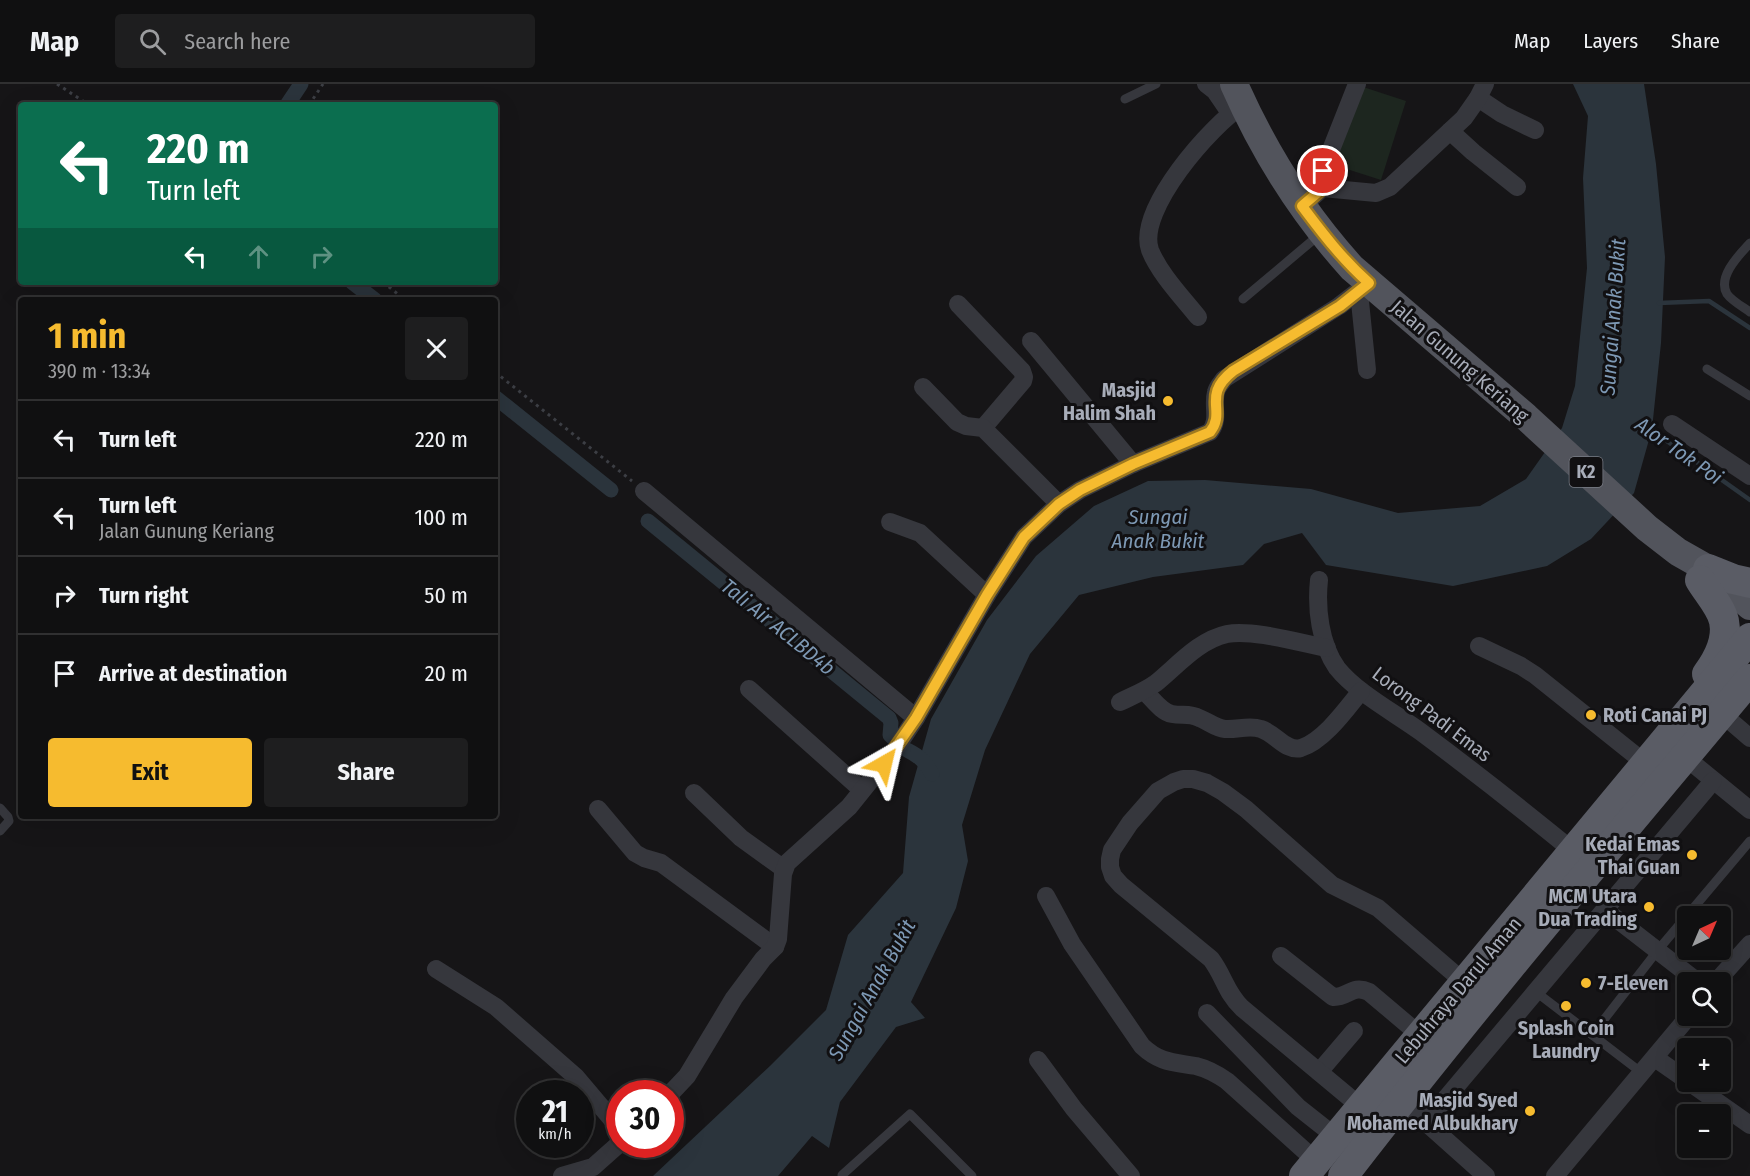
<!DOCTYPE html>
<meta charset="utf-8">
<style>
:root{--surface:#101011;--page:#1e1e1f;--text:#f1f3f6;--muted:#9c9d9f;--line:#303031;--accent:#f6bb2f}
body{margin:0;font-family:"Fira Sans Condensed",sans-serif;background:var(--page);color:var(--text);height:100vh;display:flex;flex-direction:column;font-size:22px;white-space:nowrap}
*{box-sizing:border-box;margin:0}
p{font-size:20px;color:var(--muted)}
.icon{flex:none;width:33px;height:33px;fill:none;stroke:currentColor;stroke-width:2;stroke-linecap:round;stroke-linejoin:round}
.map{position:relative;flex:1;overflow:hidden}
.drawer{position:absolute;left:18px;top:213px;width:480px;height:522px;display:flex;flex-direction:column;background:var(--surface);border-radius:6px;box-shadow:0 6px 24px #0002,0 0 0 2px var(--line)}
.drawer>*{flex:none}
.banner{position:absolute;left:18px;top:18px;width:480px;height:183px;border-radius:6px;box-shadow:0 6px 24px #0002,0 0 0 2px var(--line);background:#0b6e4f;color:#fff;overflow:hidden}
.needle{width:39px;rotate:44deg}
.fabs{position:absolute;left:1677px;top:822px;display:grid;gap:12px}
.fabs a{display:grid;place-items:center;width:54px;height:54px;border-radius:6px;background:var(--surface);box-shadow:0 6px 24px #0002,0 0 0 2px var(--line);font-size:30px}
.speed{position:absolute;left:516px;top:996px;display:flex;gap:12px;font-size:30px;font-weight:700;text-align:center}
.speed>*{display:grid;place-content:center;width:78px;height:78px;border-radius:50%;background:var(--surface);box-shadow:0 6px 24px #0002,0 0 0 2px var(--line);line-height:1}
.speed small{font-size:15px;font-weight:400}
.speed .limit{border:9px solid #d22;background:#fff;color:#111}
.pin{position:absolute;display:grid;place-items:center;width:51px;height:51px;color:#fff;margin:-26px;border:3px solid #fff;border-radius:50%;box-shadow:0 2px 6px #0007}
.me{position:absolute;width:66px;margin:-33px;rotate:37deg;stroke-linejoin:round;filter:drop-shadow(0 0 4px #0008)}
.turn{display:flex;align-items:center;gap:21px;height:126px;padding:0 30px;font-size:27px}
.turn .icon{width:78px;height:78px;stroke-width:2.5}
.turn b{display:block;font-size:42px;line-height:51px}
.lanes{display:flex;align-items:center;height:57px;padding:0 30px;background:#0003;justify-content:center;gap:30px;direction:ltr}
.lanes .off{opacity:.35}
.round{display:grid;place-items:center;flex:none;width:63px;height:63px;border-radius:6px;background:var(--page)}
.summary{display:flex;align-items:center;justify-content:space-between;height:102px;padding:0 30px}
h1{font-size:36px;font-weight:700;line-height:45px;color:var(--accent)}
.button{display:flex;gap:12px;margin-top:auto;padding:12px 30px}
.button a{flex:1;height:69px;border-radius:6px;background:var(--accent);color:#111;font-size:24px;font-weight:700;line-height:69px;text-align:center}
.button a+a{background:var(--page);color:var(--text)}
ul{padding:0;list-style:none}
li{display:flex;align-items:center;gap:18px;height:78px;padding:0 30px;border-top:2px solid var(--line)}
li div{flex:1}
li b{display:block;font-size:22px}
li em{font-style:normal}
header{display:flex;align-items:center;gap:36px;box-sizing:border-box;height:84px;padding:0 30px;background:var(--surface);border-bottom:2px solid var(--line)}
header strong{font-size:28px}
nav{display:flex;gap:33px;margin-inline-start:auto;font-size:21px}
.search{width:420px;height:54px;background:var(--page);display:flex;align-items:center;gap:15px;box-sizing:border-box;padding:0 21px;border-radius:6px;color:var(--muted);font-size:22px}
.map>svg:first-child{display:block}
</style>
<header>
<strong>Map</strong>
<div class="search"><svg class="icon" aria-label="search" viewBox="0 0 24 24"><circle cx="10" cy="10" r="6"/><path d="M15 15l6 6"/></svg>Search here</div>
<nav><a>Map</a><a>Layers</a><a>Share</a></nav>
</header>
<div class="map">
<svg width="1750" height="1092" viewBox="0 0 1750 1092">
<rect width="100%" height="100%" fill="#161517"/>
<path fill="#1d261f" d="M1354 0 1406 17 1381 96 1328 79Z"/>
<path fill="#2b343c" d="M1573 0H1644L1656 80 1665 173 1661 259 1652 345 1634 409 1591 455 1547 482 1453 502 1326 481 1302 449 1264 460 1243 481 1153 493 1079 511 1030 570 985 666 962 741 968 777 956 824 911 918 925 934 896 943 840 1018 829 1064 812 1052 778 1092H653L771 981 826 926 848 851 903 789 909 713 931 635 987 536 1036 472 1094 422 1148 397 1205 396 1311 405 1398 429 1480 422 1526 395 1562 344 1575 302 1587 184 1583 94 1588 32Z"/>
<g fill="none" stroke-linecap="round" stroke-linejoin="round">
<g stroke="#2b343c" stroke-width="4.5">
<path d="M1659 219 1709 217 1750 244"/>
<path d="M1647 343 1750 416"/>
</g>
<g stroke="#2b343c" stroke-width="15">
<path d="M287 21 301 0"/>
<path d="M352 198 375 216"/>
<path d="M495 313 611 406"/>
<path d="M648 437 889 634 891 639 890 651 895 656"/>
<path d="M907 666C919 672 926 678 932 690"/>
</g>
<g stroke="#3c3e44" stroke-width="3" stroke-dasharray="3 4.5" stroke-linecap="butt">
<path d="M57 0 89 21"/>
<path d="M309 21 323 0"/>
<path d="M383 198 405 216"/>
<path d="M495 288 632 397"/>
</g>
<g stroke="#36373d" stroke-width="9">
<path d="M1125 15 1156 0"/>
<path d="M1750 159C1739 171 1717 193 1727 210 1732 217 1743 223 1750 228"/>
<path d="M1243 215 1319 151"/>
<path d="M1707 285 1750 312"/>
<path d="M0 724 8 733 9 737 0 747"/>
<path d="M1536 908 1642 989"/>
<path d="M1592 951 1658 866 1750 757"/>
<path d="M842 1091 910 1030 972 1092"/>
</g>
<g stroke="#36373d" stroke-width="18">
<path d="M1206 0 1215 7 1230 29"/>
<path d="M1478 14 1502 30 1535 46"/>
<path d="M1450 47 1473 68 1517 103"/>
<path d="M1323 104 1325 81 1357 0"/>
<path d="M1302 122 1323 104 1376 109 1390 103 1464 34 1478 14 1485 0"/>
<path d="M1359 208 1367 286"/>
<path d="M958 220 1022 287 1024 293 1023 297 983 344"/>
<path d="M1198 233C1182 213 1159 189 1150 166 1136 126 1212 40 1243 21"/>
<path d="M1031 257 1133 380"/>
<path d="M923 303 957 338 966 342 983 344 1059 420"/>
<path d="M1672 340 1750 392"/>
<path d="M644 407 916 634"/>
<path d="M890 438 920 449 987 511"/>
<path d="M1319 496C1316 524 1320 560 1337 584 1357 609 1395 629 1421 648 1472 686 1523 726 1573 767"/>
<path d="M1479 562 1521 582 1535 591 1645 679"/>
<path d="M749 605 862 706"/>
<path d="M1144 607C1152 614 1161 628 1172 630 1182 632 1190 629 1199 634 1208 637 1215 644 1225 645 1237 646 1249 641 1261 645 1275 649 1286 668 1301 664 1324 657 1347 624 1361 607"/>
<path d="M1120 618C1132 612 1145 607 1156 599 1178 581 1199 556 1227 550 1252 545 1301 559 1327 564"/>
<path d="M1721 629 1750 654"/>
<path d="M1685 673 1750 726"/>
<path d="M694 709 741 754 784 785"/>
<path d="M598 725 635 769 644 774 661 779 775 863"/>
<path d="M1046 812 1072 860 1142 962C1160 979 1173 978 1196 982 1208 985 1217 990 1227 997L1316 1077"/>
<path d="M1605 826 1698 898"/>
<path d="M1281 872 1333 913C1348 914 1352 900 1369 908L1420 951"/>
<path d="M436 885 496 923 576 993 620 1045"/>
<path d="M1716 898 1750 860"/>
<path d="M1207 929 1298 1023 1336 1053"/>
<path d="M1655 974 1688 997"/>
<path d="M1038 976 1074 1025 1131 1092"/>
<path d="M1319 988 1354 947"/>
<path d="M1689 998 1750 1041"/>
<path d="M670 1010 687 992 734 914 763 875 775 863 778 855 783 790 787 779 849 723 894 667 916 634 987 511 1024 453 1059 420 1080 406 1133 380 1210 348C1220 335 1212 323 1216 308 1217 303 1221 299 1224 295L1339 222 1369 199"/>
<path d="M1402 1017 1486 1092"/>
<path d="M1361 1023 1242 924C1226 909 1224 892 1211 875L1121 801 1113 792 1110 783V775L1112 766 1130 739 1158 707 1174 698 1183 695H1193L1207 699 1223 708 1246 725 1332 801 1378 824 1464 898"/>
<path d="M1426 1038 1713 697"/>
<path d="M562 1092 593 1083 620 1059"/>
<path d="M1555 1092 1689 932"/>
</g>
<path stroke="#52545c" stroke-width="28" d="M1234 0C1263 66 1303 130 1352 184L1526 333 1647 444 1678 468 1708 485 1750 522"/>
<g stroke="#5a5c65" stroke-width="30">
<path d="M1708 485 1733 495 1750 499"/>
<path d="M1700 496C1707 508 1721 523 1724 537 1728 557 1718 575 1707 590"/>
<path d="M1304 1092 1750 554"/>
<path d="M1343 1092C1474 922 1613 759 1750 595"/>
</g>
</g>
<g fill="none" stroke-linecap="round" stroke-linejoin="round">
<defs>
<path id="route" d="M884 680 916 634 987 511 1024 453 1059 420 1080 406 1133 380 1210 348C1227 327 1201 312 1233 287L1340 222 1369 199C1343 176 1323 150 1302 122L1323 104V87"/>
</defs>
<use href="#route" stroke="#a07a1f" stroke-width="15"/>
<use href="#route" stroke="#f6bb2f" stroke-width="10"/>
</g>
<g fill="#f6bb2f" stroke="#111012" stroke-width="2">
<circle cx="1168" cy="317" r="6"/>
<circle cx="1591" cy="631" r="6"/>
<circle cx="1692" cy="771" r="6"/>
<circle cx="1649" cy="823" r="6"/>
<circle cx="1586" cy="899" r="6"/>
<circle cx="1566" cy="922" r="6"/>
<circle cx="1530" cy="1027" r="6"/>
</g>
<g text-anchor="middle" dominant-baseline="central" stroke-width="6" stroke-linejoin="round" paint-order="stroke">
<rect fill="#111012" stroke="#7a7d86" stroke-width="1.5" x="1569.5" y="373" width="33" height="30" rx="4.5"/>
<g font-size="18" font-weight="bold" fill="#a7acb8">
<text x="1586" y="388">K2</text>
</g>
<g font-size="20" fill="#a7acb8" stroke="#111012">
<text transform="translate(1460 277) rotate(41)">Jalan Gunung Keriang</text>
<text transform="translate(1432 630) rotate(37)">Lorong Padi Emas</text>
<text transform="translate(1458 906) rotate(-50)">Lebuhraya Darul Aman</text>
</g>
<g font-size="20" font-weight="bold" fill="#a7acb8" stroke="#111012" text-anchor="end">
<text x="1156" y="306">Masjid<tspan x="1156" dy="23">Halim Shah</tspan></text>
<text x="1603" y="631" text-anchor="start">Roti Canai PJ</text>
<text x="1680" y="760">Kedai Emas<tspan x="1680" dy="23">Thai Guan</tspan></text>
<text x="1637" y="812">MCM Utara<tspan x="1637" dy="23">Dua Trading</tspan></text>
<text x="1598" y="899" text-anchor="start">7-Eleven</text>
<text x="1566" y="944" text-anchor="middle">Splash Coin<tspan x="1566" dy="23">Laundry</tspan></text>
<text x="1518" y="1016">Masjid Syed<tspan x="1518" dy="23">Mohamed Albukhary</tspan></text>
</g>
<g font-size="21" font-style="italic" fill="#7d98b4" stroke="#111012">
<text transform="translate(1613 233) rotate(-86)">Sungai Anak Bukit</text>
<text transform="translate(1679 367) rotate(35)">Alor Tok Poi</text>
<text x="1158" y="433">Sungai<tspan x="1158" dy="24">Anak Bukit</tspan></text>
<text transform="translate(778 543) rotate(39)">Tali Air ACLBD4b</text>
<text transform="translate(872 906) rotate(-61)">Sungai Anak Bukit</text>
</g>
</g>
</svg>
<div class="fabs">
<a><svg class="needle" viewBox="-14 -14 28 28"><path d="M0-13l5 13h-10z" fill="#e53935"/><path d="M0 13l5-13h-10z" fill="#9c9d9f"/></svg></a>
<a><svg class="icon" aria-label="search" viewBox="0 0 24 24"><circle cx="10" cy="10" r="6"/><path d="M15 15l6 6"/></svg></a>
<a>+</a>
<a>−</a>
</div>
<div class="speed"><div>21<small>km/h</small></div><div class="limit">30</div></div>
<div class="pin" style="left:1323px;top:87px;background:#d93025"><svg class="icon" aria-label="arrive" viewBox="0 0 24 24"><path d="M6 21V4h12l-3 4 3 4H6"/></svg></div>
<svg class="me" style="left:884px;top:680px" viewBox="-20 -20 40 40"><path d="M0-17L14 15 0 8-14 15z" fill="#f6bb2f" stroke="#fff" stroke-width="4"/></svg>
<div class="banner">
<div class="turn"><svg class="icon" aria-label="left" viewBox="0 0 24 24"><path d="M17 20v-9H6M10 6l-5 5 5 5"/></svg><div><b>220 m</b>Turn left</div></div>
<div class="lanes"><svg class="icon" aria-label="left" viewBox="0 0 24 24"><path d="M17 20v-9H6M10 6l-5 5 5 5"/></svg><svg class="icon off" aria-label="ahead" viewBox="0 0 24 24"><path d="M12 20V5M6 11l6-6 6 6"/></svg><svg class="icon off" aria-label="right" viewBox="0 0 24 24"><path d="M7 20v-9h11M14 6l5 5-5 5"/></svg></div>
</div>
<section class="drawer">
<div class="summary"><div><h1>1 min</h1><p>390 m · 13:34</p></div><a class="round"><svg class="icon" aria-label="close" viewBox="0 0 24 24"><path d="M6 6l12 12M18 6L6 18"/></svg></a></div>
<ul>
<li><svg class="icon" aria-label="left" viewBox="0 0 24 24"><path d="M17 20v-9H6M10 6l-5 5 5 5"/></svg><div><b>Turn left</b></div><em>220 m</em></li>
<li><svg class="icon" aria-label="left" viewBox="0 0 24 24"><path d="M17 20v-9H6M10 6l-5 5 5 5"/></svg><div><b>Turn left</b><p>Jalan Gunung Keriang</p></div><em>100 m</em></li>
<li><svg class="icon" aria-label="right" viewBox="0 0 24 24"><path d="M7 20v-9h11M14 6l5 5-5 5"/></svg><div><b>Turn right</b></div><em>50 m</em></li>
<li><svg class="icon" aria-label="arrive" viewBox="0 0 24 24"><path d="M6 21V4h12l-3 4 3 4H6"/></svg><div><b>Arrive at destination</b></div><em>20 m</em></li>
</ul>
<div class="button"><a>Exit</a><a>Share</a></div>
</section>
</div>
